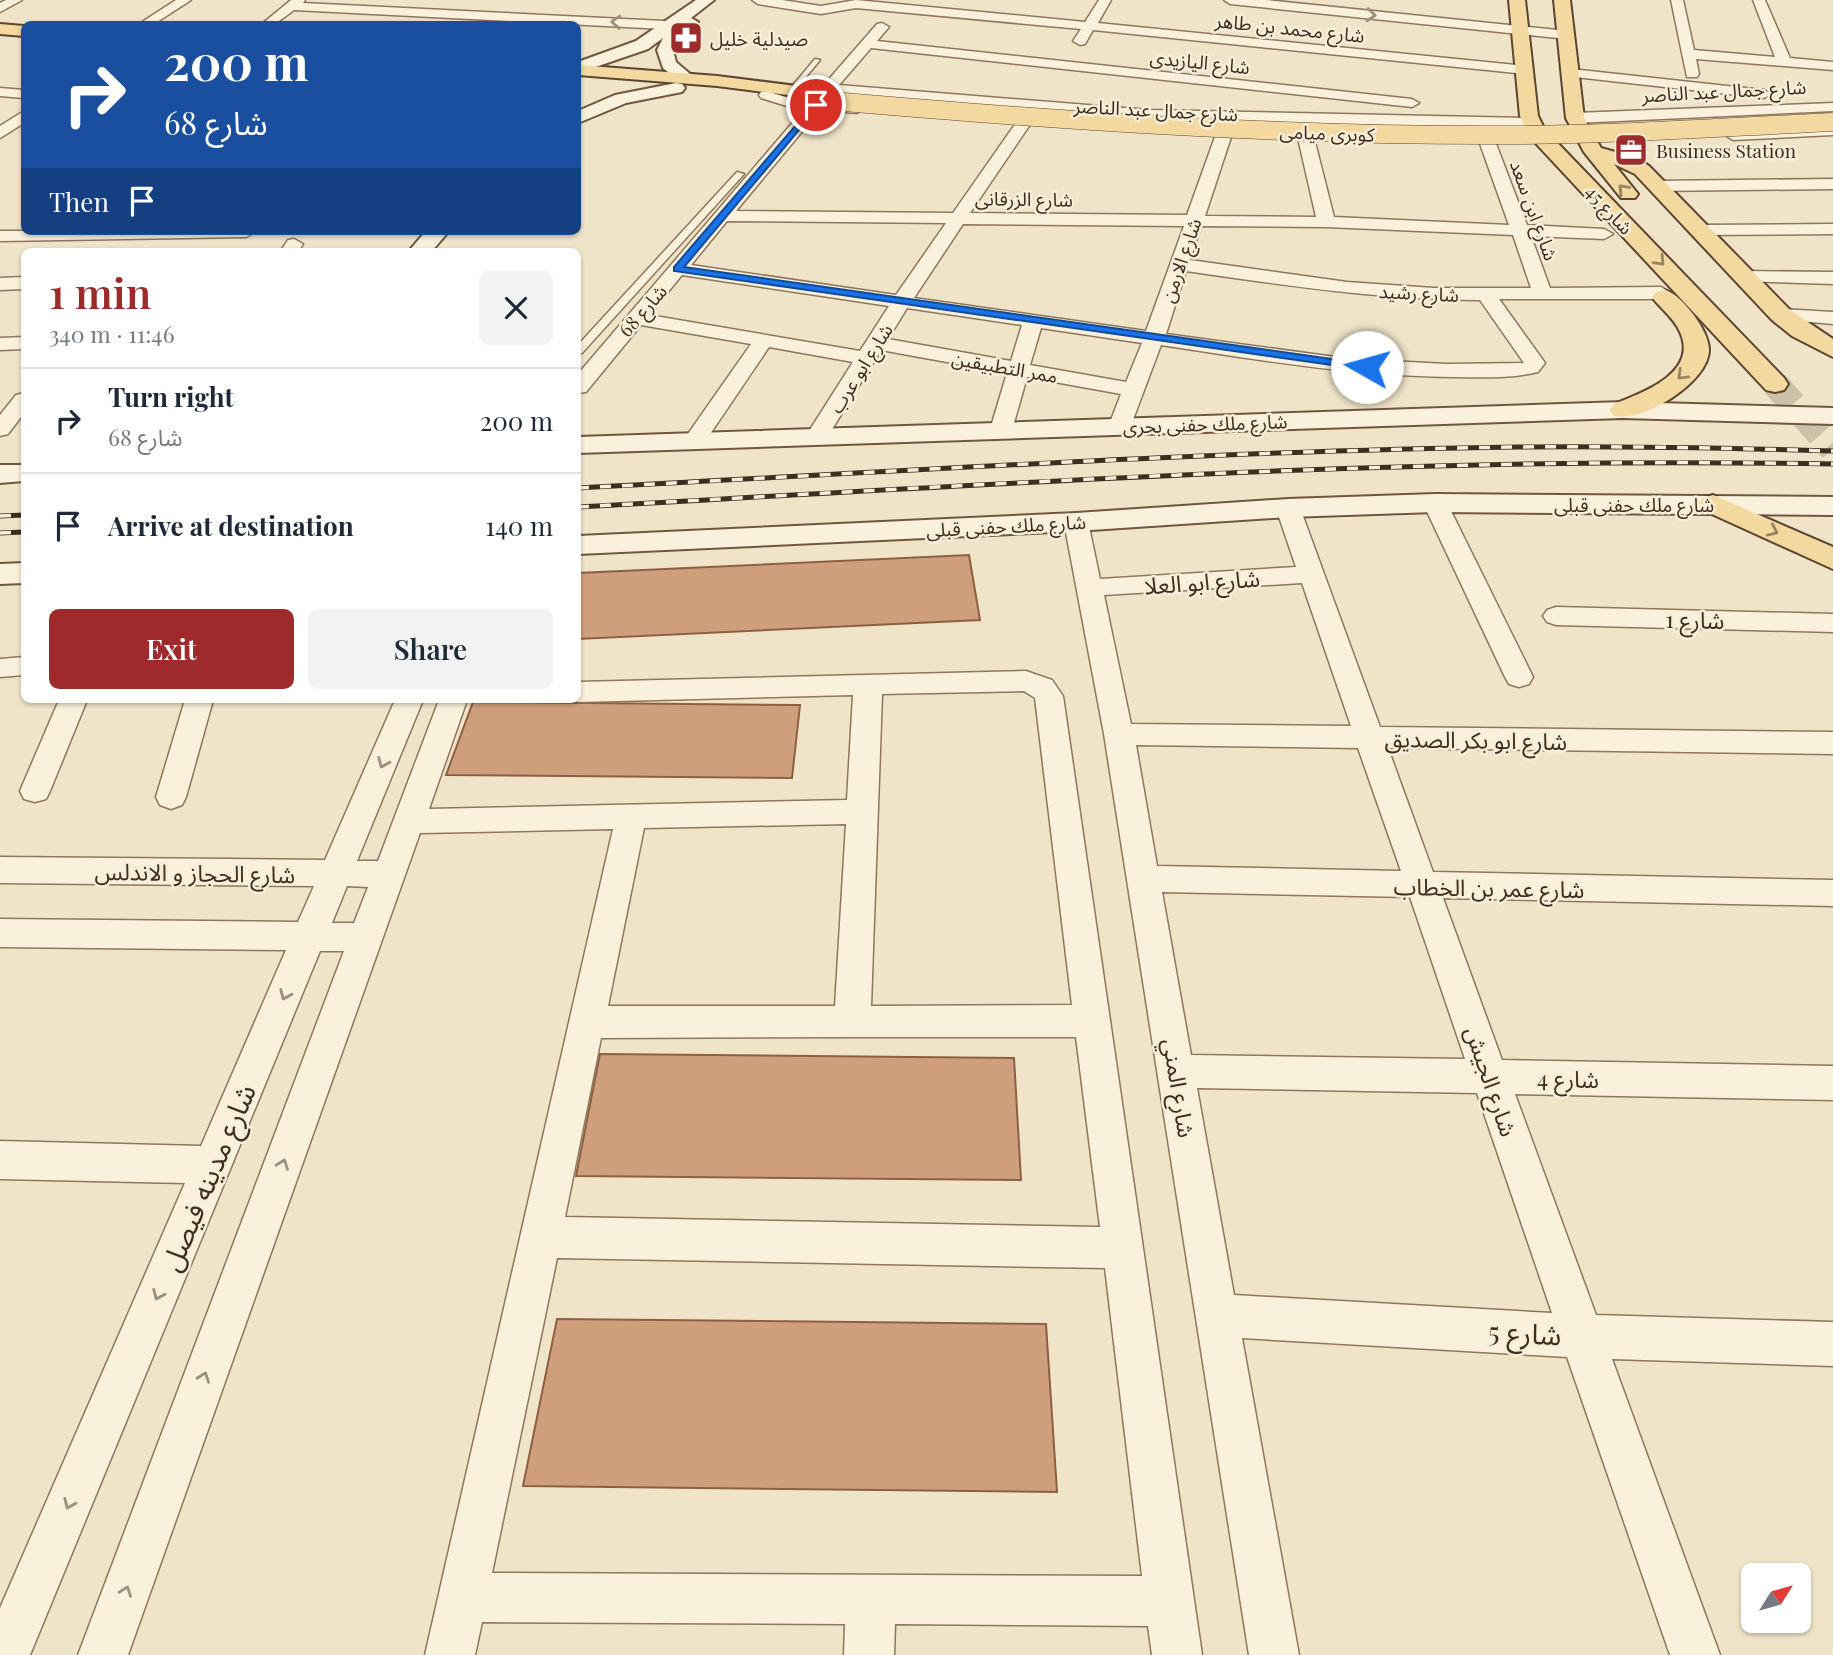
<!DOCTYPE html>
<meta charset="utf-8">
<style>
:root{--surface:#fff;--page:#f2f2f3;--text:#1f2937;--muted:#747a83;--line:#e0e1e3;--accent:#9e2a2b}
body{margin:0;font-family:"Playfair Display","Noto Sans Arabic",serif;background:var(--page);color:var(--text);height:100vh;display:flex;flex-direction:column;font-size:26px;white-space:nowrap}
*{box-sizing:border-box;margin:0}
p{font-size:23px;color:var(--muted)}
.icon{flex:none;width:38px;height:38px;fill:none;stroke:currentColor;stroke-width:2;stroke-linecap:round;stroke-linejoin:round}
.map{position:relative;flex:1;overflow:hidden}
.panel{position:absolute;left:21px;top:248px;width:560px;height:455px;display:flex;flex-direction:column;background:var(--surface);border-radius:10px;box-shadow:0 2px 5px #0004}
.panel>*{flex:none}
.top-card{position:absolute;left:21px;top:21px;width:560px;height:214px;border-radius:10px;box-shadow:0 2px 5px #0004;background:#1a4fa0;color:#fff;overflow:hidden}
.needle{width:46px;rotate:53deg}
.buttons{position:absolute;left:1741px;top:1563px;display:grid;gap:14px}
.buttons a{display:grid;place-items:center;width:70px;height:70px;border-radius:10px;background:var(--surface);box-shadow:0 2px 5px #0004;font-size:35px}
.pin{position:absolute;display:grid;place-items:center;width:60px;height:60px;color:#fff;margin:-30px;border:4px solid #fff;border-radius:50%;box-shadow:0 2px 7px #0007}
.me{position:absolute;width:77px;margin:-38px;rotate:277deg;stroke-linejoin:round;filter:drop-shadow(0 0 5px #0008)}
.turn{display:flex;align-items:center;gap:24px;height:147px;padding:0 28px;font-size:32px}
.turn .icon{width:91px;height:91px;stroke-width:2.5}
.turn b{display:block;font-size:49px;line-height:60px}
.then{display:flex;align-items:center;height:66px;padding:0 28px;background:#0003;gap:14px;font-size:26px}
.round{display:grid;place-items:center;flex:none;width:74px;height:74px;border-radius:10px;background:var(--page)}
.headline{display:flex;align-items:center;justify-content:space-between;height:119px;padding:0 28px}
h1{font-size:42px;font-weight:600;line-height:52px;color:var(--accent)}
.button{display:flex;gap:14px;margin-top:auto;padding:14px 28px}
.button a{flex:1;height:80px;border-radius:10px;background:var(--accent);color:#fff;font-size:28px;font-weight:600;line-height:80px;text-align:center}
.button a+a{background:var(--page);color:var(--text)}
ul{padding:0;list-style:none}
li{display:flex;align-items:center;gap:21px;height:105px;padding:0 28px;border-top:2px solid var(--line)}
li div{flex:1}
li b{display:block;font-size:26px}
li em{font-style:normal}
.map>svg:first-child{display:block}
</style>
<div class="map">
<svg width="1833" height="1655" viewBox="0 0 1833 1655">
<rect width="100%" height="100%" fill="#f0e4c8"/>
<g fill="#cf9f7d" stroke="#8d5f41" stroke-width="2">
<path d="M969 555 980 620 578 639V573Z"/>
<path d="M473 702 800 705 792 778 446 775Z"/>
<path d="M600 1054 1014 1058 1021 1180 576 1176Z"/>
<path d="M557 1319 1046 1324 1057 1492 523 1486Z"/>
</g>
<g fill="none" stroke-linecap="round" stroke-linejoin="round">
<path stroke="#ccc0a6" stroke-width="27" stroke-dasharray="27 14" stroke-linecap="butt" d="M1775 384 1833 449"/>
<defs>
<g id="lane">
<path d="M815 59 820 60 795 90H789Z"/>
<path d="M737 172 744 174 582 353 578 354V345Z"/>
</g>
<g id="street">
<path d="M6 0H22L0 12V3Z"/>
<path d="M176 0H191L154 24H139Z"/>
<path d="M291 0H305L303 3 684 22 691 26 684 30 294 10 275 24H262Z"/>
<path d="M752 0H782L821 6 856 0 1085 22 1099 0H1111L1098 23 1526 66 1533 70 1526 74 1093 30 1085 44 1080 45 1073 41 1081 29 856 8 821 14 758 4Z"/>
<path d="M1224 0H1266L1567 31 1574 35 1567 39 1230 4Z"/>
<path d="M1671 0H1683L1694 50 1775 57 1753 0H1765L1790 58 1833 62V70L1696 59 1699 74 1697 77H1687Z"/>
<path d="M882 23 889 27 877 41 1412 99 1419 103 1412 107 871 48 839 85 1150 110 1531 118 1539 123 1531 128 1150 120 1039 112 823 92 821 89 823 86 877 24Z"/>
<path d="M1571 69 1764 90 1771 94 1764 98 1566 76 1564 73Z"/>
<path d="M0 88 24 90V98L0 96Z"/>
<path d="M766 91 789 98 857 105 864 109 857 113 820 110 736 211 953 213 1018 120 1023 118 1031 123 970 213 1187 215 1216 134 1224 129 1232 134 1205 216 1316 217 1298 138 1306 133 1314 138 1334 217 1509 225 1479 141 1487 136 1495 141 1527 225 1604 229 1613 234 1604 239 1531 236 1550 288 1661 287 1671 293 1661 299H1499L1545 363 1538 372C1511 379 1481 377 1453 377 1355 376 1258 360 1161 345L1131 425 1128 430H1112L1109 425 1121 394 1027 377 1012 430 1009 435H993L990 430 1007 373 881 350 823 444H807L804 439 853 362 769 347 702 446H686L683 441 751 344 641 325 586 392 578 393V374L805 108 787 106 761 98 759 95 761 92ZM727 221 946 223 896 295 691 265ZM963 224 1184 226 1146 331 914 298ZM1201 226 1326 227 1513 235 1531 288H1434L1347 282 1190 260ZM1186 271C1284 285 1381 300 1480 300L1524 363 1447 364 1350 359 1166 334ZM682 275 889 306 860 351 649 315ZM907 308 1022 325 1011 361 888 339ZM1041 328 1142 343 1126 382 1030 365Z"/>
<path d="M1833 103V111L1575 123 1567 118 1575 113Z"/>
<path d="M24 111V123L0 138V126Z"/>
<path d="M1833 125V135L1733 140 1725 135 1733 130Z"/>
<path d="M1833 179V189L1657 191 1649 186 1657 181Z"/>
<path d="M1833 224V234L1701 235 1692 230 1701 225Z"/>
<path d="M0 231H254L255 232 246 237 0 241Z"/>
<path d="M294 239 303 244 298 252H280L288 240Z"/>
<path d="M1745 271 1833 272V284L1738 281 1736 277 1738 273Z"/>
<path d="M24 277V289L0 290V278Z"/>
<path d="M1781 309 1833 312V324L1774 319 1771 315 1774 311Z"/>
<path d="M24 337V349L0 350V338Z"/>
<path d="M24 393V413L8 434 0 436V415L16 395Z"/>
<path d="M1435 496 1443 498 1447 503 1533 677 1529 684 1519 687 1509 684 1505 677 1423 503 1427 498Z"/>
<path d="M1288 501 1297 503 1300 508 1380 727 1833 732V754L1388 748 1433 872 1833 880V906L1443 898 1502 1060 1833 1066V1100L1515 1094 1596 1315 1833 1322V1366L1612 1359 1720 1655H1670L1567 1357 1242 1338 1299 1655H1249L1104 734 1064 522 1067 517 1076 515 1085 517 1088 522 1100 579 1296 567 1276 508 1279 503ZM1302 583 1351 726 1131 724 1104 595ZM1136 745 1358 748 1401 871 1157 866ZM1162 892 1410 897 1465 1059 1191 1055ZM1197 1088 1477 1093 1552 1313 1234 1295Z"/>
<path d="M1556 607 1833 614V632L1556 625 1547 622 1543 616 1547 610Z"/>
<path d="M24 657V675L0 677V659Z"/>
<path d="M1026 671 1052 680 1063 696 1202 1655H1152L1148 1626 895 1624 894 1655H844L845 1624 482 1622 475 1655H425L613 829 420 833 128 1655H78L344 951H320L30 1655H0V1608L185 1183 0 1179V1141L201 1146 286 950 0 947V919L298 922 314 886 0 883V857L325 860 395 700H423L357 861H378L439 700H467L429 809 847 800 853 695 578 702 572 700H578V682ZM1024 691 1035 698 1072 1005 871 1006 882 694ZM846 824 835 1006H608L644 828ZM347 886 368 887 354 923H332ZM851 1037H1076L1100 1227 565 1217 601 1038ZM557 1258 1105 1268 1142 1576 492 1573Z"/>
<path d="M59 700H87L50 791 46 799 35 802 24 799 20 791Z"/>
<path d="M185 700H213L186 797 182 805 171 809 160 805 156 797Z"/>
</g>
<g id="secondary">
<path d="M696 0H714L691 18 698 22 678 40 673 50 676 62 696 79 693 83H681L663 68 657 50 663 38 648 49 578 73V62L636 41Z"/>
<path d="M676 83 682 84 685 88 682 92 626 103 578 123V111L615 95Z"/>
<path d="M426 231H449L431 252H408Z"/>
<path d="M1623 402 1833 408V424L1623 418 578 453V437Z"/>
<path d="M0 465H24V481L0 483Z"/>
<path d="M1435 494 1833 497V515L1435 512 1288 517 1076 531 578 554V536L1076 513 1288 499Z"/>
<path d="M24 563V583L0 584V564Z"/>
</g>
<g id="primary">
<path d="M1509 0H1525L1538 116 1545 130 1784 378 1788 384 1784 390 1775 392 1766 390 1529 136 1520 116Z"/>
<path d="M1554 0H1570L1584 118 1601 148 1637 158 1649 166 1790 310 1833 339V357L1792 336 1772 320 1635 174 1614 164 1638 194 1635 198H1621L1584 152 1566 118Z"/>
<path d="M0 24 24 26V36L0 34Z"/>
<path d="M578 65 717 76 829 90 838 95 829 100 717 86 578 75Z"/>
<path d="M1664 290C1676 293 1685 304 1693 314 1700 324 1708 336 1709 349 1710 382 1642 423 1614 416L1610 410 1614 404C1642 393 1699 373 1680 332 1674 318 1661 309 1652 297L1656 292Z"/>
<path d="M1713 495 1833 547V569L1703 510 1698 504 1703 498Z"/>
</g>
</defs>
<use href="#lane" stroke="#8d765c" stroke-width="3"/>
<use href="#street" stroke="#8d765c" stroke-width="3"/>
<use href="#secondary" stroke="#6f573f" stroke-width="4"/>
<use href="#primary" stroke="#5b4430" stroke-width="4"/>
<use href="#lane" fill="#faf1dc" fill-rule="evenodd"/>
<use href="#street" fill="#faf1dc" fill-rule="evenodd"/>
<use href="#secondary" fill="#faf1dc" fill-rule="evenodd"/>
<use href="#primary" fill="#f3d9a0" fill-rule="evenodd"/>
<defs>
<g id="rail">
<path d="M578 488C891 472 1204 451 1517 447 1623 446 1728 448 1833 451"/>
<path d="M578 507C996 484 1414 456 1833 464"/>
<path d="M0 516 24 515"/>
<path d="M0 533 24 532"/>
</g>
</defs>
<use href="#rail" stroke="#3d2e20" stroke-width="5"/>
<use href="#rail" stroke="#f7eed8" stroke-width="3.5" stroke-dasharray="11" stroke-linecap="butt"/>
<defs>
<path id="primary-bridge" d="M821 100C1049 120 1277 136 1506 135 1615 135 1724 127 1833 122"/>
</defs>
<use href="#primary-bridge" stroke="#5b4430" stroke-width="19" stroke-linecap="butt"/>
<use href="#primary-bridge" stroke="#f3d9a0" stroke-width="18"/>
</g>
<defs><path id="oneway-chevron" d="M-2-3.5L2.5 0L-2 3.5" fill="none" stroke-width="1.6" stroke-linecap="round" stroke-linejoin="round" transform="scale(1.75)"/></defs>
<g stroke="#9c907e">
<use href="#oneway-chevron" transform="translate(1371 15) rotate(6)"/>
<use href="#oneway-chevron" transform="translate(616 22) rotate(-176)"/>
<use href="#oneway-chevron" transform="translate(383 763) rotate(113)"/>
<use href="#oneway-chevron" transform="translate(285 995) rotate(113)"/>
<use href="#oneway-chevron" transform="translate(283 1164) rotate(-70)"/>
<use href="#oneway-chevron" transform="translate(158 1295) rotate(113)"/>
<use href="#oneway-chevron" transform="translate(204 1377) rotate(-70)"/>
<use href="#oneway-chevron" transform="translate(69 1504) rotate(113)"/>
<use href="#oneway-chevron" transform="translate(126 1591) rotate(-70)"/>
</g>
<g stroke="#988460">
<use href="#oneway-chevron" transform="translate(1623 189) rotate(-134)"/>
<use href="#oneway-chevron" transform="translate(1660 261) rotate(47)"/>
<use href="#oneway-chevron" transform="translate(1682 375) rotate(136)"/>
<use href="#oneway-chevron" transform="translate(1773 531) rotate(25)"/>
</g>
<path fill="#1a73e8" stroke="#114b97" stroke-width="2" d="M814 104 820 105 684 267 1367 364 1372 367 1367 370 674 271V267Z"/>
<defs>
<symbol id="pharmacy-square" viewBox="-11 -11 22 22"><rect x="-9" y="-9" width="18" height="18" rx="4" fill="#9e2a2b" stroke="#f7eed8"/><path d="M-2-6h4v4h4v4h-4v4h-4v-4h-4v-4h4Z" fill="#fff"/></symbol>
<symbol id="office-square" viewBox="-11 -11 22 22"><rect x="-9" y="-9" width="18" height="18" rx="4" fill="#9e2a2b" stroke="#f7eed8"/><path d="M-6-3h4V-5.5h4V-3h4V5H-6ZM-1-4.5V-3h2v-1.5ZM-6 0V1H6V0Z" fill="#fff"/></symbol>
</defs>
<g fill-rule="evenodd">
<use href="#pharmacy-square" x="667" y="19" width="38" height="38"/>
<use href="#office-square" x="1612" y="131" width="38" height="38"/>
</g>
<g text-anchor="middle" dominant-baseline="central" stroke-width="5" stroke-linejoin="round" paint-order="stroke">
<g font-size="19" fill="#3d2e20" stroke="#f7eed8">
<text transform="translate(1290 27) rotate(6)">شارع محمد بن طاهر</text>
<text transform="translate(1200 61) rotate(6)">شارع اليازيدى</text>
<text transform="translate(1724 90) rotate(-3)">شارع جمال عبد الناصر</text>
<text transform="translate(1156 109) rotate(3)">شارع جمال عبد الناصر</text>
<text transform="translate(1327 132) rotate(2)">كوبرى ميامى</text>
<text transform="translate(1024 198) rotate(1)">شارع الزرقانى</text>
<text transform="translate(1610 209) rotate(47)">شارع 45</text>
<text transform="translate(1535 210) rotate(70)">شارع ابن سعد</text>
<text transform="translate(1180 260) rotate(-71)">شارع الارمن</text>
<text transform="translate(1419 292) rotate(3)">شارع رشيد</text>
<text transform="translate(642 310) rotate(-49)">شارع 68</text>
<text transform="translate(1005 366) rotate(10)">ممر التطبيقين</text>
<text transform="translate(860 368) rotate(-58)">شارع ابو عرب</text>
<text transform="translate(1205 423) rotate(-2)">شارع ملك حفنى بحرى</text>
<text x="1634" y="504">شارع ملك حفنى قبلى</text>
<text transform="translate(1006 525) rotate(-3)">شارع ملك حفنى قبلى</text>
</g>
<g font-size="19" fill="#3d2e20" stroke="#f7eed8" text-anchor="start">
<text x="710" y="38">صيدلية خليل</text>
<text x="1656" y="150">Business Station</text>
</g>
<g font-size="23" fill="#3d2e20" stroke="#f7eed8">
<text transform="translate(1202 581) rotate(-4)">شارع ابو العلا</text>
<text transform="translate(1695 619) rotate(1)">شارع 1</text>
<text transform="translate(1476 739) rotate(1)">شارع ابو بكر الصديق</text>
<text transform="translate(195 872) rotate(1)">شارع الحجاز و الاندلس</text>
<text transform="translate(1489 887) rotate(1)">شارع عمر بن الخطاب</text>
<text transform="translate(1568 1078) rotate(1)">شارع 4</text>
<text transform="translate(1492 1081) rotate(71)">شارع الجيش</text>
<text transform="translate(1180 1088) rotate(81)">شارع المني</text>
</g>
<g font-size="28" fill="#3d2e20" stroke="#f7eed8">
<text transform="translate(207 1177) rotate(-67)">شارع مدينه فيصل</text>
<text transform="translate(1525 1332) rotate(3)">شارع 5</text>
</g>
</g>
</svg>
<div class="buttons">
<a><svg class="needle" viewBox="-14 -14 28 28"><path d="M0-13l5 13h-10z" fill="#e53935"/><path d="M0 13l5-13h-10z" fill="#747a83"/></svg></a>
</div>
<div class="pin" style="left:816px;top:105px;background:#d93025"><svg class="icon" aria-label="arrive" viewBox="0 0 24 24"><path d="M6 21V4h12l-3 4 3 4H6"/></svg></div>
<svg class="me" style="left:1367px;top:367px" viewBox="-20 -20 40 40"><circle r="19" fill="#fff"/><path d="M0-13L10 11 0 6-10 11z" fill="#1a73e8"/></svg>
<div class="top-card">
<div class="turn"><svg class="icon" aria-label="right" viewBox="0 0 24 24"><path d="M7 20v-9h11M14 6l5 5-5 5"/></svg><div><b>200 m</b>شارع 68</div></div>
<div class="then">Then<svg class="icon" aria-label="arrive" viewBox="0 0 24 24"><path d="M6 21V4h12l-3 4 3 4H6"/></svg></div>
</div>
<section class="panel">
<div class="headline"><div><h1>1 min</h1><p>340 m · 11:46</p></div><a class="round"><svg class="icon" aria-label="close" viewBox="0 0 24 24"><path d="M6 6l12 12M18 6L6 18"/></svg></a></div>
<ul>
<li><svg class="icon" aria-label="right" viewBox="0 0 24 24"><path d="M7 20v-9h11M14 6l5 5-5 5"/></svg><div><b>Turn right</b><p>شارع 68</p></div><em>200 m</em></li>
<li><svg class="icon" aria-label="arrive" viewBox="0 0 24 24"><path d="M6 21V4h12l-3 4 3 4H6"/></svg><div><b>Arrive at destination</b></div><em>140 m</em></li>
</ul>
<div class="button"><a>Exit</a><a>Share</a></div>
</section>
</div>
